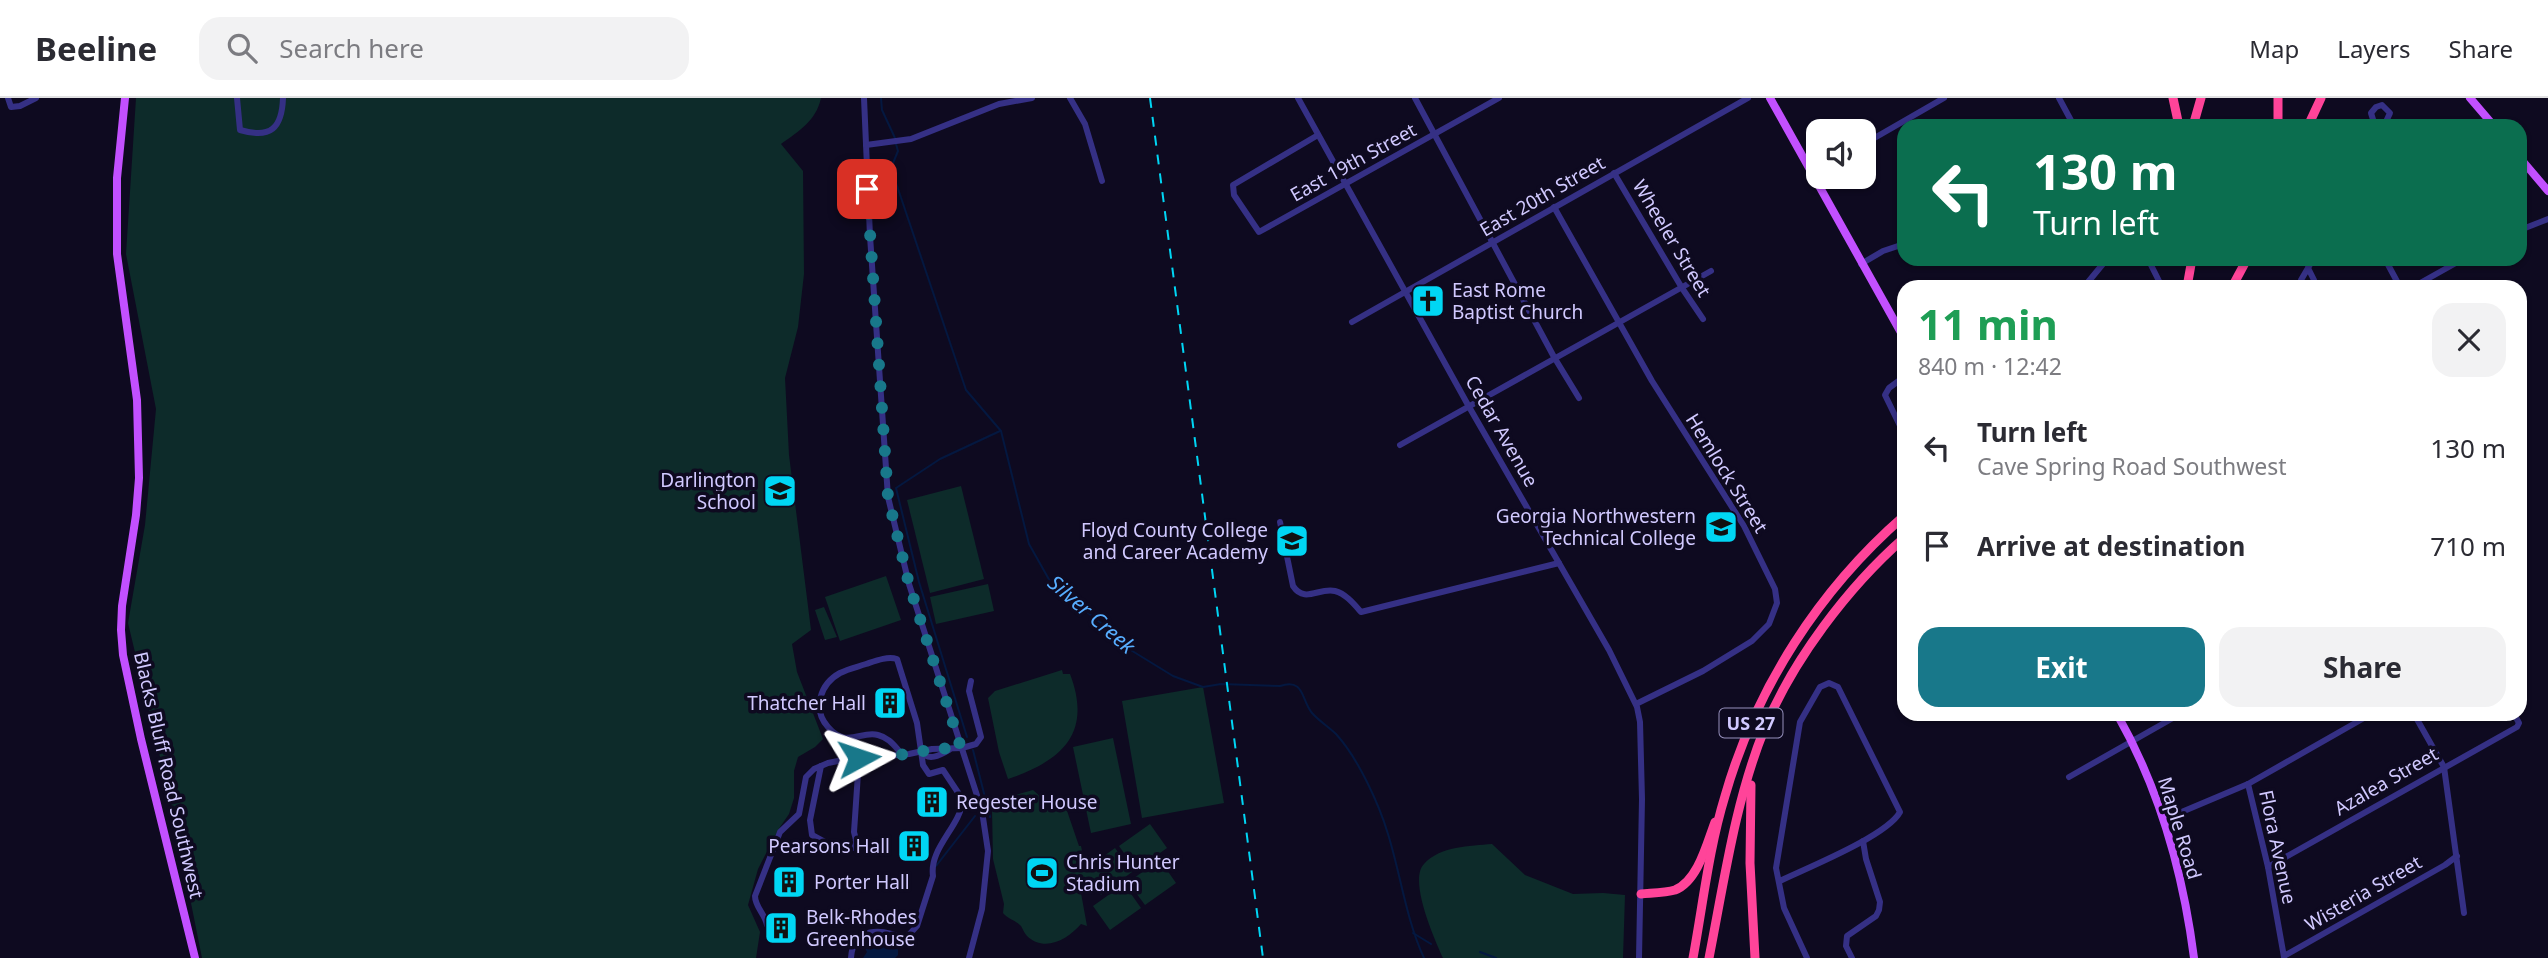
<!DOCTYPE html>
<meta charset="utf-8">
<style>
:root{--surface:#fff;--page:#f2f2f3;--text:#2b2b33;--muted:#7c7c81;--line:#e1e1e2;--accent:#18788a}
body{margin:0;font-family:"Noto Sans",sans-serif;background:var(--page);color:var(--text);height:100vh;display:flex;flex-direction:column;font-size:26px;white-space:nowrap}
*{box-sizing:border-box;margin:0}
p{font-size:23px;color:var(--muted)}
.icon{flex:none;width:38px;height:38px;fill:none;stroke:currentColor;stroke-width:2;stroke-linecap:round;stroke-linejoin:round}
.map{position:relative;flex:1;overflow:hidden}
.details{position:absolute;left:1897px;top:182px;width:630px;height:441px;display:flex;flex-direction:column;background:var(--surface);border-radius:21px;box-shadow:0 2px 5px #0004}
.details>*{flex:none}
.hud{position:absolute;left:1897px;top:21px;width:630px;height:147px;border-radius:21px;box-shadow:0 2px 5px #0004;background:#0b6e4f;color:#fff;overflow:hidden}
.buttons{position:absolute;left:1806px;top:21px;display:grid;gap:14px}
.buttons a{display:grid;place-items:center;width:70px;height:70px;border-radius:14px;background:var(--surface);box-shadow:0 2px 5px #0004;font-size:35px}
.pin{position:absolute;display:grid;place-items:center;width:60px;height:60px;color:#fff;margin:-30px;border-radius:14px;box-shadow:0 4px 10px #0006}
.me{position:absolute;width:77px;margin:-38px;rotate:85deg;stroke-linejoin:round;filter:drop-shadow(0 0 5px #0008)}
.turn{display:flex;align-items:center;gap:24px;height:147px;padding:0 21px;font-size:32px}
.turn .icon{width:91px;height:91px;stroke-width:2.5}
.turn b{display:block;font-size:49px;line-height:60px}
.round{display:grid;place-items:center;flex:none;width:74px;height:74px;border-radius:21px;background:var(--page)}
.overview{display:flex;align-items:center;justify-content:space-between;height:119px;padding:0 21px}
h1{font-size:42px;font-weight:700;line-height:52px;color:#1e9e55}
.cta{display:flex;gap:14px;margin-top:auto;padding:14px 21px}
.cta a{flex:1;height:80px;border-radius:21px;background:var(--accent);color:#fff;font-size:28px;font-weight:700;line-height:80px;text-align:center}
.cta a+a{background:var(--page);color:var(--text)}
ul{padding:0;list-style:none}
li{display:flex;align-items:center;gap:21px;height:98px;padding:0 21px}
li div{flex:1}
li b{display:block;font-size:26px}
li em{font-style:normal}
header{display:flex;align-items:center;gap:42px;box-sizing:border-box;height:98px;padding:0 35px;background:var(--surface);border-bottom:2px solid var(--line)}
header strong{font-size:33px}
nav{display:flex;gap:38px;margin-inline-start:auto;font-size:24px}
.search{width:490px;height:63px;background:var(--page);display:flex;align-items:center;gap:18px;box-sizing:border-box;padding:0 24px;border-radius:21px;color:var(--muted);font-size:26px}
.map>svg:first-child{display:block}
</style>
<header>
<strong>Beeline</strong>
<div class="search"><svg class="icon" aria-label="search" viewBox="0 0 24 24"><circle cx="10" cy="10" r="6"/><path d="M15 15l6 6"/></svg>Search here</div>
<nav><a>Map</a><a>Layers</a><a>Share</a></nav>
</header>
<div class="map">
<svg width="2548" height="860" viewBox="0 0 2548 860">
<rect width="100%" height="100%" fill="#0e0a20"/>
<g fill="#0d2b2a">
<path d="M136 0H821C816 23 799 33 781 46L803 73 804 176 798 229 785 280 789 357 811 532 792 546 797 574 823 641 815 649 798 659 794 673V700L789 716 778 732 758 771 748 807 760 834 756 860H202L171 705 128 525 145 427 156 311 126 156Z"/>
<path d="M961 388 984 481 930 495 907 402Z"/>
<path d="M886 478 901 522 840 543 825 499Z"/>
<path d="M988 486 994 513 936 526 930 499Z"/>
<path d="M824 509 837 539 825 542 815 512Z"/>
<path d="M1062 572 1063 576H1070C1093 636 1061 663 1008 681L999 654 988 600 995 593Z"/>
<path d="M1203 589 1224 705 1142 720 1122 603Z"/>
<path d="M1113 640 1131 726 1091 735 1073 649Z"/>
<path d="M1033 692 1043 701 1054 698 1063 701 1079 748H1081L1086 771 1115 750 1132 774 1101 797 1088 780 1091 792 1081 795 1087 828 1081 826C1068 841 1045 855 1027 838 1024 835 1023 831 1021 828 1015 822 1008 821 1003 815L1004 806 993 761 992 712 1003 705 1005 700Z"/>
<path d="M1150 726 1167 750 1136 772 1119 748Z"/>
<path d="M1492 746 1525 777 1573 796 1603 795 1625 797 1623 860H1443C1435 842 1408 782 1424 766 1440 748 1470 748 1492 746Z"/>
<path d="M1160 762 1176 785 1145 807 1128 784Z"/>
<path d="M1124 786 1141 810 1110 832 1093 808Z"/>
</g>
<path fill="#041840" d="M885 840 898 851V857L895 860H863L867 854 865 850C869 841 876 841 885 840Z"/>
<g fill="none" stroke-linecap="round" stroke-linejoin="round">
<g stroke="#041840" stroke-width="2">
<path d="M881 0 882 12 895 40"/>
<path d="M896 46 898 53 891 70 893 76 966 292 1001 333 1029 446 1051 485 1102 526 1129 551 1173 578 1203 589 1221 586 1280 588C1305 580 1301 602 1312 615 1319 623 1329 629 1336 636 1358 660 1379 706 1388 736 1401 778 1406 821 1424 860"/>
<path d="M967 639 919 484 896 390 940 361 1000 333"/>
<path d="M973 652 990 719"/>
<path d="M936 768 975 718"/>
<path d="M1413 835 1431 846"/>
<path d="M1480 854 1496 860"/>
</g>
<g stroke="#353085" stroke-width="6">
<path d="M8 0 11 9 20 8 36 0"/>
<path d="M237 0 240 32C271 41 282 30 283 0"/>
<path d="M864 0 870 138 888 399 909 486 982 713 988 753 982 811 969 860"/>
<path d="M1070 0 1085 26 1102 83"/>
<path d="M1298 0 1468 307 1609 552 1637 609 1640 624 1642 701 1639 860"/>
<path d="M1415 0 1554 259 1579 300"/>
<path d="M2059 0 2074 28"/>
<path d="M2375 28 2371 15 2376 9 2382 7 2390 15 2384 28"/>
<path d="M1318 37 1233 87 1234 97 1259 134 1499 0"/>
<path d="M1864 46 1944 0"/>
<path d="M866 47 911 41 999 6 1032 0"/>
<path d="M1614 75 1682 190 1703 221"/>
<path d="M1554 109 1652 283 1744 428 1775 491 1777 505 1769 526 1752 543 1703 573 1636 606"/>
<path d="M2520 132 2548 121"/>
<path d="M1980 161 1996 165 2006 161"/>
<path d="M2148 161 2162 189"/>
<path d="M2385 161 2400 189"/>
<path d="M1861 166 1883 153 1904 146"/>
<path d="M2308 170 2313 161"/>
<path d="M2084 189 2107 161"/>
<path d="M2301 189V182L2308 170 2314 182 2315 189"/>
<path d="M2413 189 2463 161"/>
<path d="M1352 224 1748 0"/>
<path d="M1904 279 1889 290 1885 297 1904 336"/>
<path d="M1400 347 1711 173"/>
<path d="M1280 424 1293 488C1305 506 1319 489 1335 493 1346 496 1354 506 1361 514L1559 465"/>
<path d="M2414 616 2444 669 2464 815"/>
<path d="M920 654C929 663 939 658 949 652"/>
<path d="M821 668 810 722 812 737 834 749 853 750 856 742 854 734 859 661"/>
<path d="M2069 679 2180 616"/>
<path d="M2248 686 2268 769 2284 859"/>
<path d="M2165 721 2248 686 2371 616"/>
<path d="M2268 769 2517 629 2519 625 2514 616"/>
<path d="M1780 783C1807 770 1887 738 1900 714L1838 589 1829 585 1820 589 1800 624 1776 770 1784 810 1807 860"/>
<path d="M774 829 767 827C765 816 755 809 755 798L780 734 799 716 806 679 814 671 828 665 843 662 909 656 932 651 962 650 976 646 981 639 969 593 971 583"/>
<path d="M2284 858 2445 767 2457 758"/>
<path d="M851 860C853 828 882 830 905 841L917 828 933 778C929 750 960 729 963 702L943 672 929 676 923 667 917 625 897 561C887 558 875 563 866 566 857 569 848 571 840 575 820 586 812 611 828 629 847 651 861 632 878 637 890 640 895 649 903 657"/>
<path d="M1852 860 1846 848 1847 838 1876 818 1879 812 1880 804 1866 761 1863 743"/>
</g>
<g stroke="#c250ff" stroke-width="8">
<path d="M125 0 117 80V156L137 302 139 380 136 417 122 508 121 532 123 557 141 641 195 860"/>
<path d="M1770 0 1904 240"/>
<path d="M2470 0 2494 28"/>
<path d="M2520 60 2548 93"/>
<path d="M2117 616C2160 692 2183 774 2194 860"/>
</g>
<g stroke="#f49" stroke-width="9">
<path d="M2173 0 2179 28"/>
<path d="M2278 0V28"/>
<path d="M2193 28 2201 0"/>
<path d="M2308 28 2321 0"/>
<path d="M2187 189 2192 161"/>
<path d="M2232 189 2247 161"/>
<path d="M1751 687 1750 765 1755 860"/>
<path d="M1641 796C1651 795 1665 795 1675 792 1698 783 1707 745 1715 724"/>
<path d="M1693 860C1703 806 1709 750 1725 698 1756 590 1819 492 1904 418"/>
<path d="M1709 860C1724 784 1735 704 1764 632 1792 563 1848 489 1904 440"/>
</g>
<path stroke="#00d6f4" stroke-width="2" stroke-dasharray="10 9" stroke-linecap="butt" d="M1150 0 1263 860"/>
</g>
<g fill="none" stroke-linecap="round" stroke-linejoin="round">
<path stroke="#18788a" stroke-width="12" stroke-dasharray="0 21.6" d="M859 660 909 656 932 651 961 650 909 486 888 399 867 91"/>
</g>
<defs>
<symbol id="church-square" viewBox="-11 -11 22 22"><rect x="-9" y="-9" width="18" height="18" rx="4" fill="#00d6f4" stroke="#0e0a20"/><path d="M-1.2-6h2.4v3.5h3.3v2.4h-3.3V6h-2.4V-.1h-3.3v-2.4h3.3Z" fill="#111"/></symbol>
<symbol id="school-square" viewBox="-11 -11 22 22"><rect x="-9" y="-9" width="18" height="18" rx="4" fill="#00d6f4" stroke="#0e0a20"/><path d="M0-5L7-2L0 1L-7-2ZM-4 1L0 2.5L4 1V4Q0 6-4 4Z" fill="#111"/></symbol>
<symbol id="university-square" viewBox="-11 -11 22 22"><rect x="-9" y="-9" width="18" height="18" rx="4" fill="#00d6f4" stroke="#0e0a20"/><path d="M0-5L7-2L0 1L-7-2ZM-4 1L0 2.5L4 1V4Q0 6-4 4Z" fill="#111"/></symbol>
<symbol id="building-square" viewBox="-11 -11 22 22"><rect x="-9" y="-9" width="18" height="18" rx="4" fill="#00d6f4" stroke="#0e0a20"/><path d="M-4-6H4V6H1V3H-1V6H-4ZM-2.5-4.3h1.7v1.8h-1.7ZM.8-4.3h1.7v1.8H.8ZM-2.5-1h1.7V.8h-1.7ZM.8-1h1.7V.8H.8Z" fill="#111"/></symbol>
<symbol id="stadium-square" viewBox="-11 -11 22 22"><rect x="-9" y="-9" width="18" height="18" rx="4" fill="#00d6f4" stroke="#0e0a20"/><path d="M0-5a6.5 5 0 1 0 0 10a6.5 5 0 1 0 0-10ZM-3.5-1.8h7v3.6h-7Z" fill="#111"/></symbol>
</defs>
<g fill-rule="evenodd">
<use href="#church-square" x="1409" y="184" width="38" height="38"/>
<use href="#school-square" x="761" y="374" width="38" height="38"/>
<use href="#university-square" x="1702" y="410" width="38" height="38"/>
<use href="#school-square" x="1273" y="424" width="38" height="38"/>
<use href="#building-square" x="871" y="586" width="38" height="38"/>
<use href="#building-square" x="913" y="685" width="38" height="38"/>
<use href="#building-square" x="895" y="729" width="38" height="38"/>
<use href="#stadium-square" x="1023" y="756" width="38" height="38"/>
<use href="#building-square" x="770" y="765" width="38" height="38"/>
<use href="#building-square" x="762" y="811" width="38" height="38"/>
</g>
<g text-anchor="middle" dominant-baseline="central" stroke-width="7" stroke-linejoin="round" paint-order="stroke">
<rect fill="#0e0a20" stroke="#9690bc" stroke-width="2" x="1719.5" y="610.5" width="63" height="29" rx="5"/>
<g font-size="18" font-weight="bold" fill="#d1c9ff">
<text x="1751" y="625">US 27</text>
</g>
<g font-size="19" fill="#d1c9ff" stroke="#0e0a20">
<text transform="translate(1353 64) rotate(-29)">East 19th Street</text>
<text transform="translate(1542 98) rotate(-30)">East 20th Street</text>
<text transform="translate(1672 140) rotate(59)">Wheeler Street</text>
<text transform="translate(1502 333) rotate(60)">Cedar Avenue</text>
<text transform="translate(1727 375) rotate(58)">Hemlock Street</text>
<text transform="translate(169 677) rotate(77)">Blacks Bluff Road Southwest</text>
<text transform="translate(2386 683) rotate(-30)">Azalea Street</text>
<text transform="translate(2180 730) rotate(73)">Maple Road</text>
<text transform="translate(2278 749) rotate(78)">Flora Avenue</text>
<text transform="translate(2363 795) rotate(-30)">Wisteria Street</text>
</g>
<g font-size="19" fill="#d1c9ff" stroke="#0e0a20" text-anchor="start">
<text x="1452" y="192">East Rome<tspan x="1452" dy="22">Baptist Church</tspan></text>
<text x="756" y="382" text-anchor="end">Darlington<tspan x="756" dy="22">School</tspan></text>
<text x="1696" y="418" text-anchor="end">Georgia Northwestern<tspan x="1696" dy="22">Technical College</tspan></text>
<text x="1268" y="432" text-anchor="end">Floyd County College<tspan x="1268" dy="22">and Career Academy</tspan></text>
<text x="866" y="605" text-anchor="end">Thatcher Hall</text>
<text x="956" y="704">Regester House</text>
<text x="890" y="748" text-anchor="end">Pearsons Hall</text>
<text x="1066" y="764">Chris Hunter<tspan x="1066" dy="22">Stadium</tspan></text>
<text x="814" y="784">Porter Hall</text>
<text x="806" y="819">Belk-Rhodes<tspan x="806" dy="22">Greenhouse</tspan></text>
</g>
<g font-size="21" font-style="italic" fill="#57adff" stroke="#0e0a20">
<text transform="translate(1092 516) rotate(41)">Silver Creek</text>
</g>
</g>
</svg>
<div class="buttons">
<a><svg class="icon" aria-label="sound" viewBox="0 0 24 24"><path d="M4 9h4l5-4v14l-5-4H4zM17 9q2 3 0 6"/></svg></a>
</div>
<div class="pin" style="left:867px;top:91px;background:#d93025"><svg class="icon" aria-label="arrive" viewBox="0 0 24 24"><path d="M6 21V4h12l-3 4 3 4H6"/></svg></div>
<svg class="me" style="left:859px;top:660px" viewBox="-20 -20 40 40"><path d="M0-17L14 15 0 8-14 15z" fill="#18788a" stroke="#fff" stroke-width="4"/></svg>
<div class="hud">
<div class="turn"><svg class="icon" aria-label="left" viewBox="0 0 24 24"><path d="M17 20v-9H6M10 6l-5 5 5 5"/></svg><div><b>130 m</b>Turn left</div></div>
</div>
<section class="details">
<div class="overview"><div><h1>11 min</h1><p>840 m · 12:42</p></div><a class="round"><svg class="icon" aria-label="close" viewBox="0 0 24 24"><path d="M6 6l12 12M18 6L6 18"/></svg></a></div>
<ul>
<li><svg class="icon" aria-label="left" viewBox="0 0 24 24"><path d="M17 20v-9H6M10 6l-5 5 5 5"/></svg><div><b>Turn left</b><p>Cave Spring Road Southwest</p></div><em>130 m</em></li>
<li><svg class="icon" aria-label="arrive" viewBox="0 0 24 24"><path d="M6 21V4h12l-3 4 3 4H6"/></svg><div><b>Arrive at destination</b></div><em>710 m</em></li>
</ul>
<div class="cta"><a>Exit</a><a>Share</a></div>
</section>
</div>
